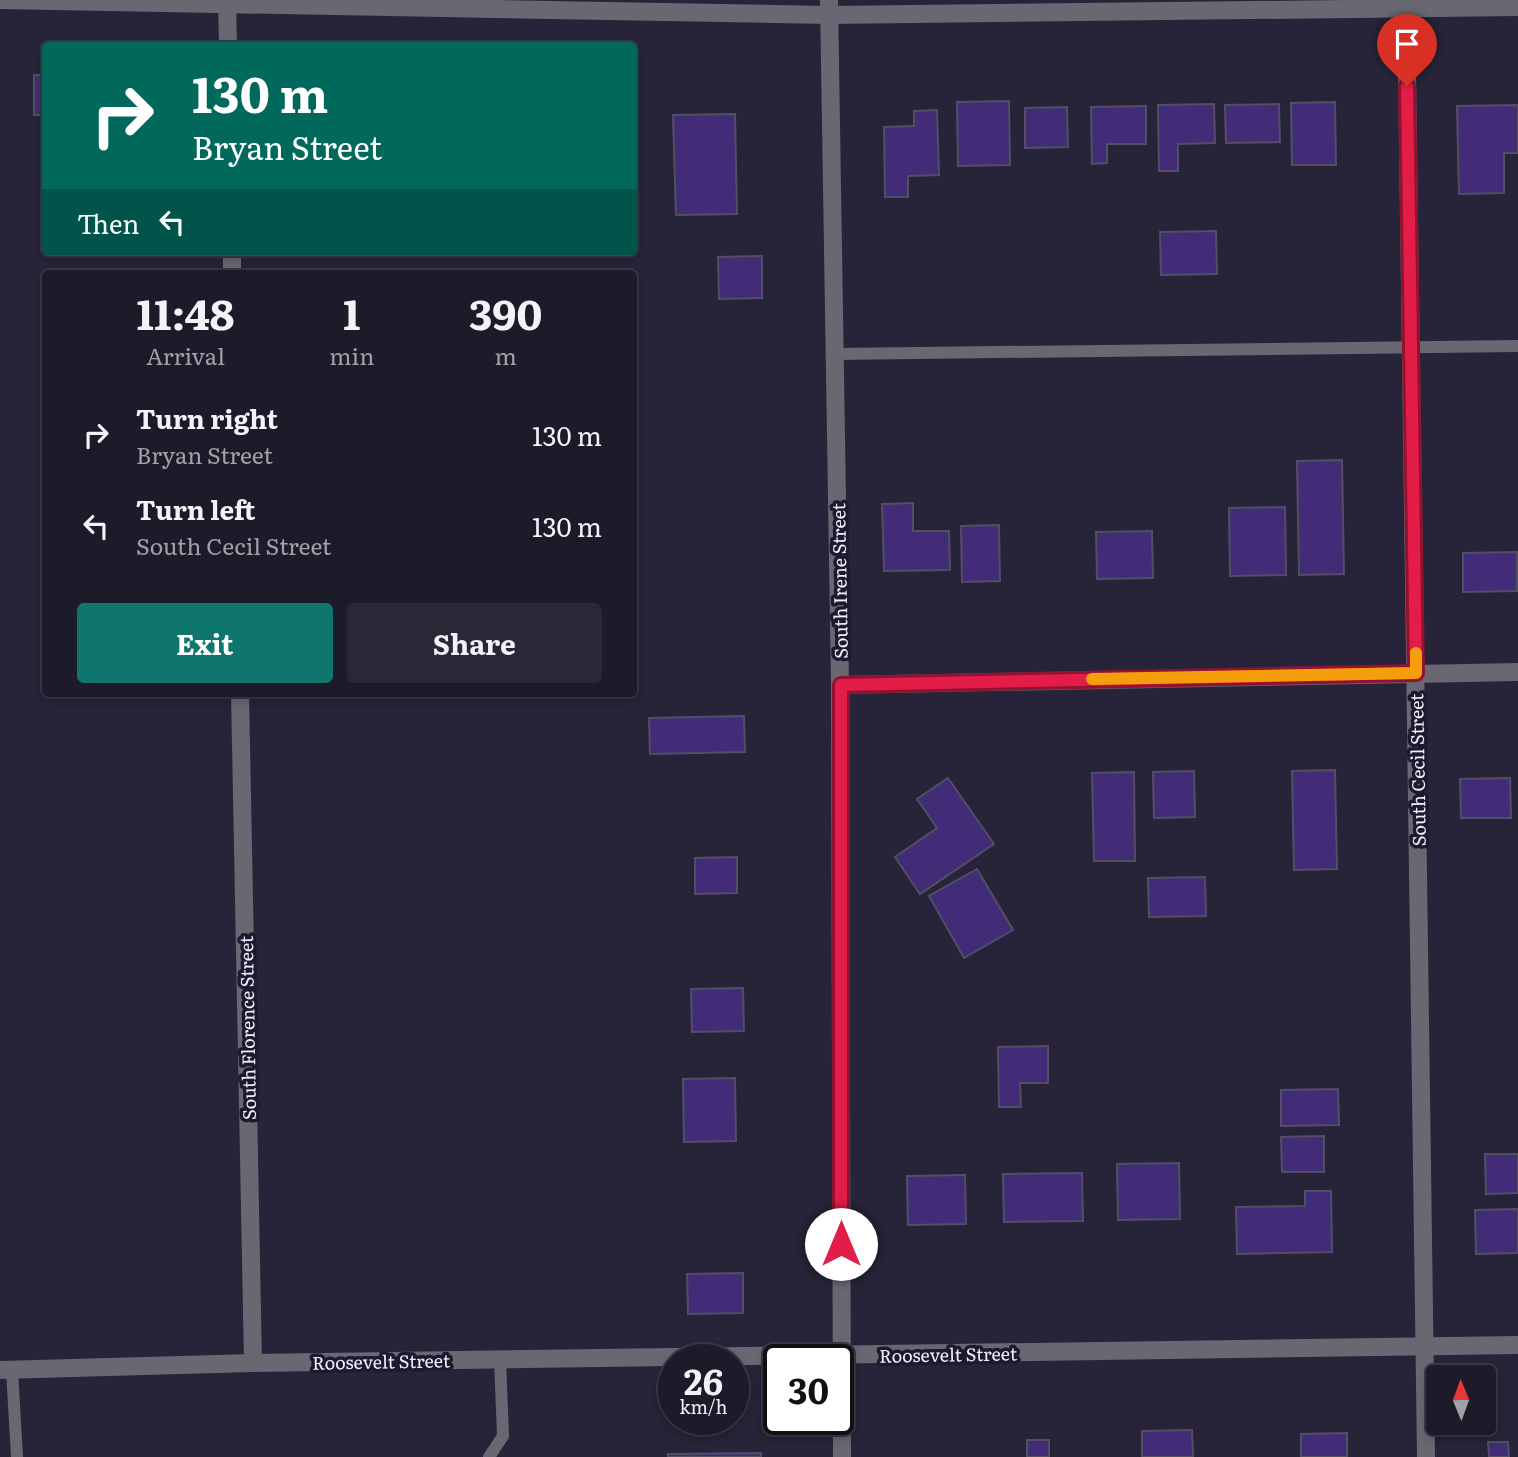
<!DOCTYPE html>
<style>
:root{--surface:#1d1a2a;--page:#2a2736;--text:#f1f3f6;--muted:#a0a1a8;--line:#3b3847;--accent:#0f766e}
body{margin:0;font-family:Literata,serif;background:var(--page);color:var(--text);height:100vh;display:flex;flex-direction:column;font-size:26px;white-space:nowrap}
*{box-sizing:border-box;margin:0}
p{font-size:23px;color:var(--muted)}
.icon{flex:none;width:38px;height:38px;fill:none;stroke:currentColor;stroke-width:2;stroke-linecap:round;stroke-linejoin:round}
.map{position:relative;flex:1;overflow:hidden}
.details{position:absolute;left:42px;top:270px;width:595px;height:427px;display:flex;flex-direction:column;background:var(--surface);border-radius:7px;box-shadow:0 4px 10px #0003,0 0 0 2px var(--line)}
.details>*{flex:none}
.banner{position:absolute;left:42px;top:42px;width:595px;height:214px;border-radius:7px;box-shadow:0 4px 10px #0003,0 0 0 2px var(--line);background:#00695c;color:#fff;overflow:hidden}
.needle{width:46px;rotate:359deg}
.controls{position:absolute;left:1426px;top:1365px;display:grid;gap:14px}
.controls a{display:grid;place-items:center;width:70px;height:70px;border-radius:7px;background:var(--surface);box-shadow:0 4px 10px #0003,0 0 0 2px var(--line);font-size:35px}
.speed{position:absolute;left:658px;top:1344px;display:flex;gap:14px;font-size:35px;font-weight:700;text-align:center}
.speed>*{display:grid;place-content:center;width:91px;height:91px;border-radius:50%;background:var(--surface);box-shadow:0 4px 10px #0003,0 0 0 2px var(--line);line-height:1}
.speed small{font-size:18px;font-weight:400}
.speed .limit{border:4px solid #111;border-radius:10px;background:#fff;color:#111}
.pin{position:absolute;display:grid;place-items:center;width:60px;height:60px;color:#fff;margin:-72px -30px;border-radius:50% 50% 50% 0;rotate:-45deg;box-shadow:0 0 7px #0007}
.pin .icon{rotate:45deg}
.me{position:absolute;width:77px;margin:-38px;rotate:0deg;stroke-linejoin:round;filter:drop-shadow(0 0 5px #0008)}
.turn{display:flex;align-items:center;gap:24px;height:147px;padding:0 35px;font-size:32px}
.turn .icon{width:91px;height:91px;stroke-width:2.5}
.turn b{display:block;font-size:49px;line-height:60px}
.then{display:flex;align-items:center;height:66px;padding:0 35px;background:#0003;gap:14px;font-size:26px}
.eta{display:flex;justify-content:space-evenly;align-items:center;height:119px;text-align:center}
.eta b{font-size:42px;font-weight:700;line-height:49px}
.cta{display:flex;gap:14px;margin-top:auto;padding:14px 35px}
.cta a{flex:1;height:80px;border-radius:7px;background:var(--accent);color:#fff;font-size:28px;font-weight:700;line-height:80px;text-align:center}
.cta a+a{background:var(--page);color:var(--text)}
ul{padding:0;list-style:none}
li{display:flex;align-items:center;gap:21px;height:91px;padding:0 35px}
li div{flex:1}
li b{display:block;font-size:26px}
li em{font-style:normal}
.map>svg:first-child{display:block}
</style>
<div class="map">
<svg width="1518" height="1457" viewBox="0 0 1518 1457">
<rect width="100%" height="100%" fill="#272338"/>
<g fill="#422c77" stroke="#524e66" stroke-width="2">
<rect x="34" y="75" width="12" height="40"/>
<path d="M1009 101 1010 165 958 166 957 102Z"/>
<path d="M1335 102 1336 165H1292L1291 103Z"/>
<path d="M1214 104 1215 143 1178 144V171H1159L1158 105Z"/>
<path d="M1279 104 1280 142 1226 143 1225 105Z"/>
<path d="M1518 105V153H1504V193L1459 194 1457 106Z"/>
<path d="M1146 106V144H1107V163L1092 164 1091 107Z"/>
<path d="M1067 107 1068 147 1025 148V108Z"/>
<path d="M937 110 939 175 908 176V197H885L884 127 914 126V111Z"/>
<path d="M735 114 737 214 676 215 673 115Z"/>
<path d="M1216 231 1217 274 1161 275 1160 232Z"/>
<path d="M762 256V298L719 299 718 257Z"/>
<path d="M1342 460 1344 574 1299 575 1297 461Z"/>
<path d="M913 503V531H949L950 570 884 571 882 504Z"/>
<path d="M1285 507 1286 575 1230 576 1229 508Z"/>
<path d="M999 525 1000 581 962 582 961 526Z"/>
<path d="M1152 531 1153 578 1097 579 1096 532Z"/>
<path d="M1517 552V591L1463 592V553Z"/>
<path d="M744 716 745 752 650 754 649 718Z"/>
<path d="M1335 770 1337 869 1294 870 1292 771Z"/>
<path d="M1194 771 1195 817 1154 818 1153 772Z"/>
<path d="M1134 772 1135 861H1094L1092 773Z"/>
<path d="M948 778 994 844 920 894 895 857 937 828 917 799Z"/>
<path d="M1510 778 1511 818H1461L1460 779Z"/>
<path d="M737 857V893L695 894V858Z"/>
<path d="M977 869 1013 930 964 958 929 896Z"/>
<path d="M1205 877 1206 916 1149 917 1148 878Z"/>
<path d="M743 988 744 1031 692 1032 691 989Z"/>
<path d="M1048 1046V1083H1020L1021 1107H999L998 1047Z"/>
<path d="M735 1078 736 1141 684 1142 683 1079Z"/>
<path d="M1338 1089 1339 1125 1281 1126V1090Z"/>
<path d="M1324 1136V1172H1282L1281 1137Z"/>
<path d="M1485 1154H1518V1193L1486 1194Z"/>
<path d="M1179 1163 1180 1219 1118 1220 1117 1164Z"/>
<path d="M1082 1173 1083 1221 1004 1222 1003 1174Z"/>
<path d="M965 1175 966 1224 908 1225 907 1176Z"/>
<path d="M1305 1191H1331L1332 1252 1237 1254 1236 1207 1305 1206Z"/>
<path d="M1518 1209V1253L1476 1254 1475 1210Z"/>
<path d="M743 1273V1313L688 1314 687 1274Z"/>
<path d="M1192 1430 1193 1457H1142V1431Z"/>
<path d="M1347 1433V1457H1301V1434Z"/>
<rect x="1027" y="1440" width="22" height="17"/>
<path d="M1488 1442H1508L1509 1457H1489Z"/>
<path d="M761 1453V1457H668V1454Z"/>
</g>
<g fill="none" stroke-linecap="round" stroke-linejoin="round">
<g stroke="#686772" stroke-width="12">
<path d="M835 354 1518 346"/>
<path d="M12 1370 17 1457"/>
<path d="M489 1457 503 1436 500 1360"/>
</g>
<g stroke="#686772" stroke-width="18">
<path d="M0 0 829 15 1518 7"/>
<path d="M227 0 228 46"/>
<path d="M829 0 840 685 842 1457"/>
<path d="M1406 0 1426 1457"/>
<path d="M232 252V273"/>
<path d="M840 685 1518 672"/>
<path d="M240 693 253 1363"/>
<path d="M0 1370 253 1363 1518 1345"/>
</g>
</g>
<g fill="none" stroke-linecap="round" stroke-linejoin="round">
<defs>
<path id="route" d="M841 1244V685L1416 673 1407 86"/>
</defs>
<use href="#route" stroke="#92132f" stroke-width="18"/>
<use href="#route" stroke="#e11d48" stroke-width="12"/>
<path stroke="#f59e0b" stroke-width="12" d="M1092 679 1416 673V653"/>
</g>
<g text-anchor="middle" dominant-baseline="central" stroke-width="7" stroke-linejoin="round" paint-order="stroke">
<g font-size="18" fill="#f1effd" stroke="#1e192e">
<text transform="translate(839 581) rotate(-91)">South Irene Street</text>
<text transform="translate(1417 770) rotate(-91)">South Cecil Street</text>
<text transform="translate(247 1028) rotate(-91)">South Florence Street</text>
<text transform="translate(948 1354) rotate(-1)">Roosevelt Street</text>
<text transform="translate(381 1361) rotate(-1)">Roosevelt Street</text>
</g>
</g>
</svg>
<div class="controls">
<a><svg class="needle" viewBox="-14 -14 28 28"><path d="M0-13l5 13h-10z" fill="#e53935"/><path d="M0 13l5-13h-10z" fill="#a0a1a8"/></svg></a>
</div>
<div class="speed"><div>26<small>km/h</small></div><div class="limit">30</div></div>
<div class="pin" style="left:1407px;top:86px;background:#d93025"><svg class="icon" aria-label="arrive" viewBox="0 0 24 24"><path d="M6 21V4h12l-3 4 3 4H6"/></svg></div>
<svg class="me" style="left:841px;top:1244px" viewBox="-20 -20 40 40"><circle r="19" fill="#fff"/><path d="M0-13L10 11 0 6-10 11z" fill="#e11d48"/></svg>
<div class="banner">
<div class="turn"><svg class="icon" aria-label="right" viewBox="0 0 24 24"><path d="M7 20v-9h11M14 6l5 5-5 5"/></svg><div><b>130 m</b>Bryan Street</div></div>
<div class="then">Then<svg class="icon" aria-label="left" viewBox="0 0 24 24"><path d="M17 20v-9H6M10 6l-5 5 5 5"/></svg></div>
</div>
<section class="details">
<div class="eta">
<div><b>11:48</b><p>Arrival</p></div>
<div><b>1</b><p>min</p></div>
<div><b>390</b><p>m</p></div>
</div>
<ul>
<li><svg class="icon" aria-label="right" viewBox="0 0 24 24"><path d="M7 20v-9h11M14 6l5 5-5 5"/></svg><div><b>Turn right</b><p>Bryan Street</p></div><em>130 m</em></li>
<li><svg class="icon" aria-label="left" viewBox="0 0 24 24"><path d="M17 20v-9H6M10 6l-5 5 5 5"/></svg><div><b>Turn left</b><p>South Cecil Street</p></div><em>130 m</em></li>
</ul>
<div class="cta"><a>Exit</a><a>Share</a></div>
</section>
</div>
